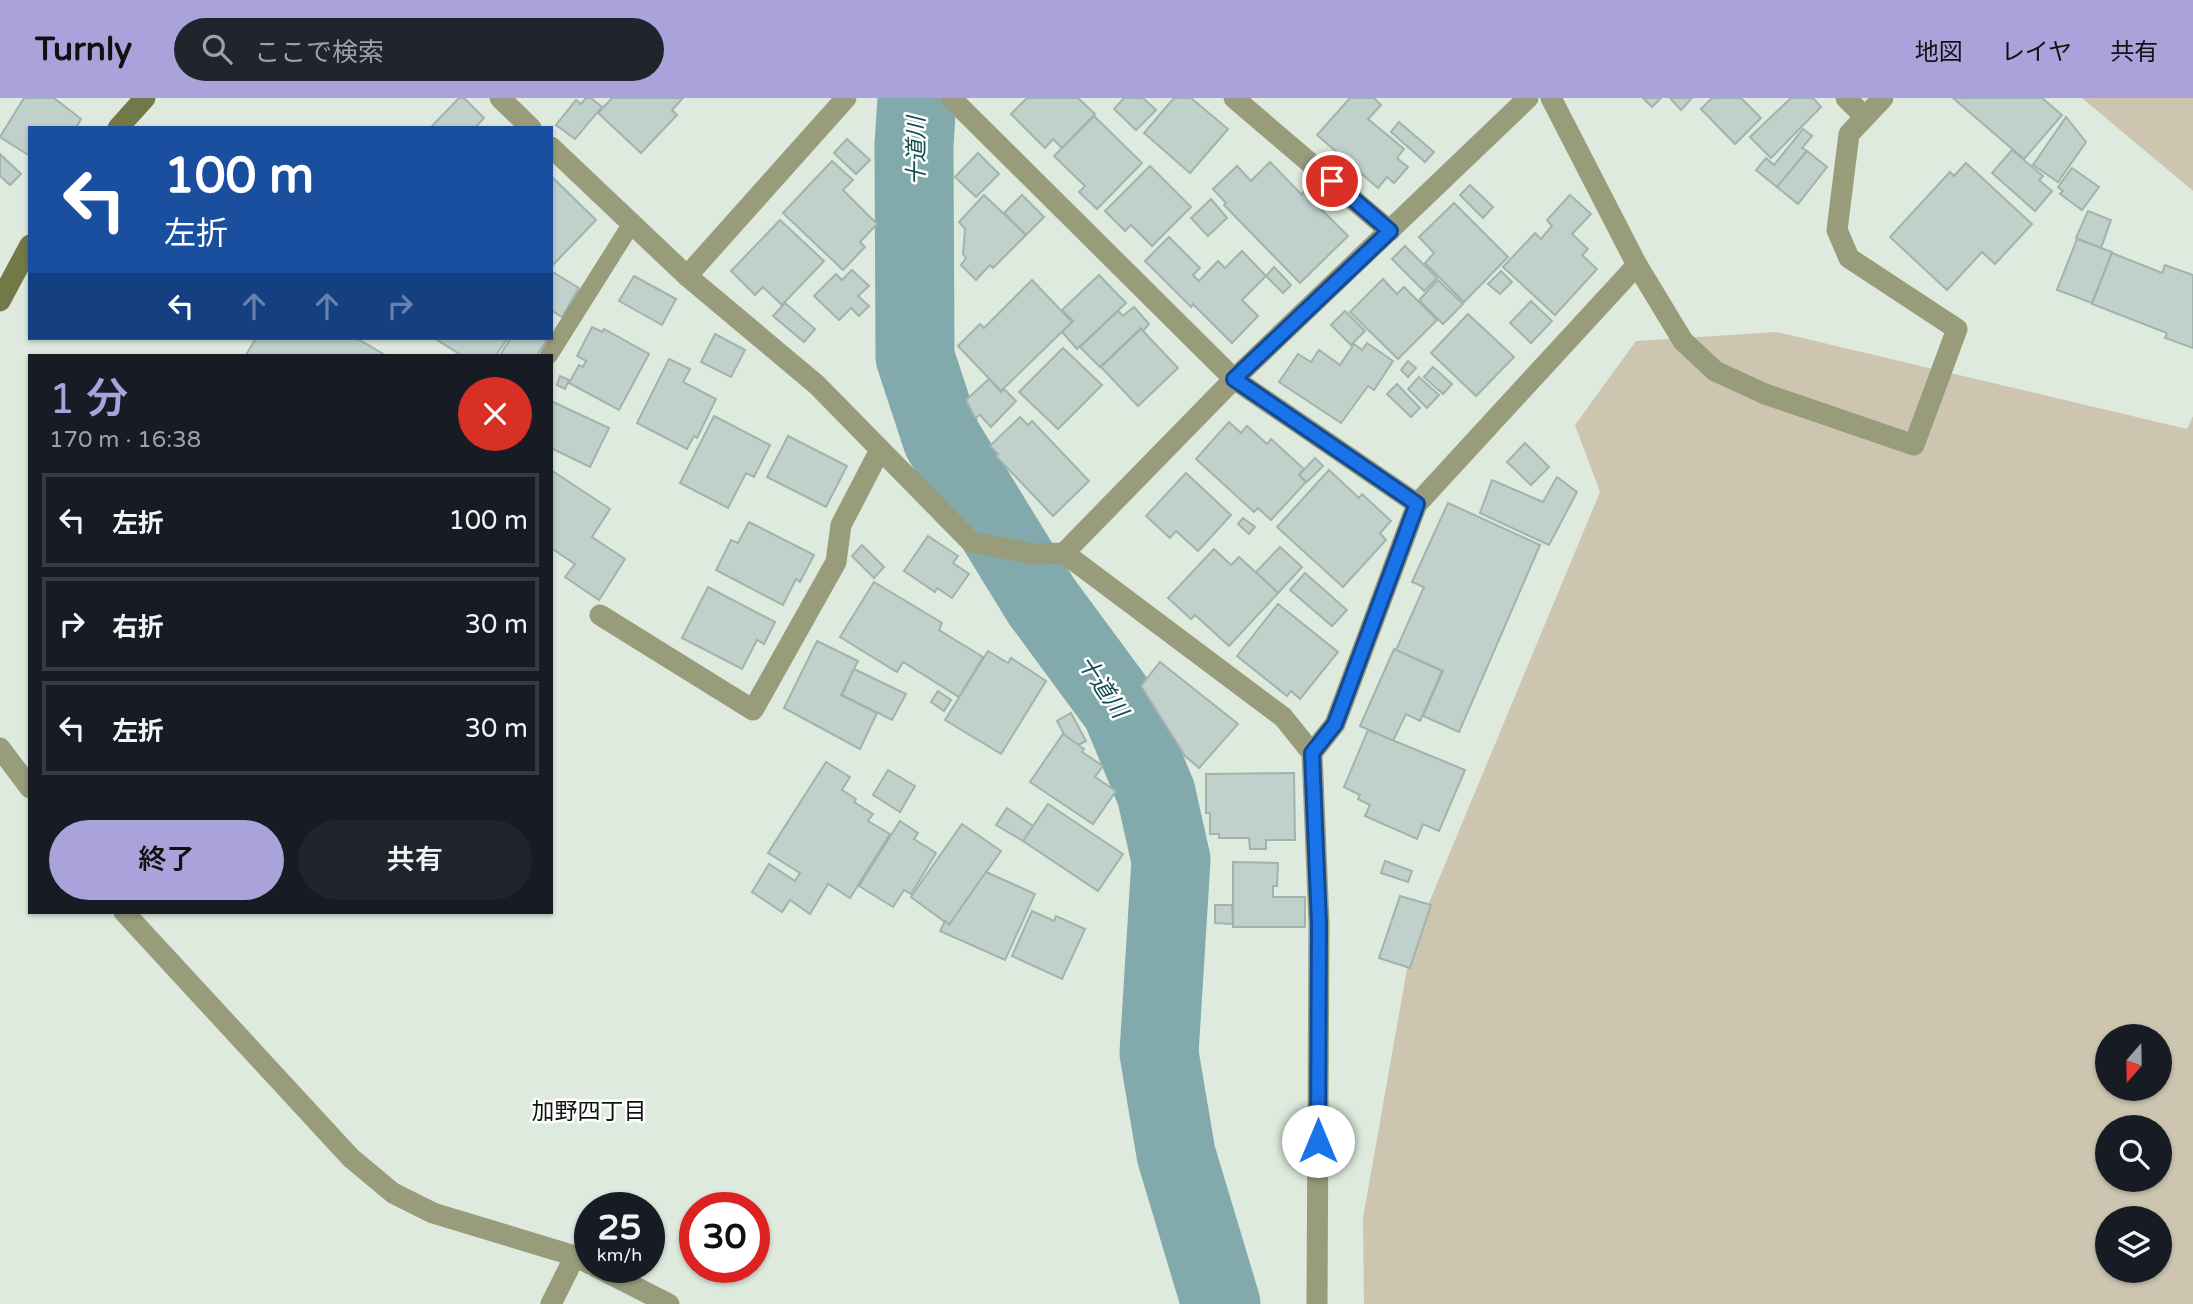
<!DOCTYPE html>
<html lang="ja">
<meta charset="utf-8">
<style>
:root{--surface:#171b24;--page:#20242c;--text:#f1f3f6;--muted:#9ea1a6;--line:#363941;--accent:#aaa3db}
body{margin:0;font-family:"Varela Round","Noto Sans JP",sans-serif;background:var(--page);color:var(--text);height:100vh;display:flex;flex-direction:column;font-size:26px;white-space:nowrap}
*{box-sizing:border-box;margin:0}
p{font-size:23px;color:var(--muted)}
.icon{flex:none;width:38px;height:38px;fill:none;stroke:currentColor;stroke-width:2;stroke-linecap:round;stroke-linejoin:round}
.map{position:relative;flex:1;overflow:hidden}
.panel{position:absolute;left:28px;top:256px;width:525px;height:560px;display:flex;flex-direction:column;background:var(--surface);border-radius:0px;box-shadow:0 2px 5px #0004}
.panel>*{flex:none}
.hud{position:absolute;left:28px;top:28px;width:525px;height:214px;border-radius:0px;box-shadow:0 2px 5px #0004;background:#1a4fa0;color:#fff;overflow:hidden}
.needle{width:46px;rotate:200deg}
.fabs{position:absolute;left:2095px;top:926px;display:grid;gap:14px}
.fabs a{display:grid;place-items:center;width:77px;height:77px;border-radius:50%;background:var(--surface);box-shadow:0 2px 5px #0004;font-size:35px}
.speed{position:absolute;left:574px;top:1094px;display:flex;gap:14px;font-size:35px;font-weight:700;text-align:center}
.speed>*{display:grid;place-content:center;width:91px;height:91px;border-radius:50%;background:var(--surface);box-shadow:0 2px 5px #0004;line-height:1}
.speed small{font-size:18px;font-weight:400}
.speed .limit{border:10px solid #d22;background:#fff;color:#111}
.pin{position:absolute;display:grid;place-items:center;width:60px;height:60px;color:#fff;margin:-30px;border:4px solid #fff;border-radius:50%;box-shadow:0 2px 7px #0007}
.me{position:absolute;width:77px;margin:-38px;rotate:0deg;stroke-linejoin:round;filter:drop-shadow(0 0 5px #0008)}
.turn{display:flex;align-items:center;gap:24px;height:147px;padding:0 21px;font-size:32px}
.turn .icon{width:91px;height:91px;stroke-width:2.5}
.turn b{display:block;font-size:49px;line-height:60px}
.lanes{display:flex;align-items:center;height:66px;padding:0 21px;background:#0003;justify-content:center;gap:35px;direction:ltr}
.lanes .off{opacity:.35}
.round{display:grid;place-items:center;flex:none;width:74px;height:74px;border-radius:37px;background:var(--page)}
.head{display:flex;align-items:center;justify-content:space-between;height:119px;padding:0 21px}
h1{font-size:42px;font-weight:600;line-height:52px;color:var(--accent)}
.primary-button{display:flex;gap:14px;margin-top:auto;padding:14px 21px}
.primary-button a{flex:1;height:80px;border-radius:42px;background:var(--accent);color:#111;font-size:28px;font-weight:600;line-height:80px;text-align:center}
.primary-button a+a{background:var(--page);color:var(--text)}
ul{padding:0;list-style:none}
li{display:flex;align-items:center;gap:21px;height:94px;margin:0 14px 10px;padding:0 7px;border:4px solid var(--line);border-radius:0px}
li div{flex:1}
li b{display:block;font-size:26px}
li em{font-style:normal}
header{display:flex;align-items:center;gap:42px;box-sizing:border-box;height:98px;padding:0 35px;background:var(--accent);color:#111}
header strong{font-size:33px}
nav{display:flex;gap:38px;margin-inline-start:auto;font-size:24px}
.search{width:490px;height:63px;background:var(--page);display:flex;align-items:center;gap:18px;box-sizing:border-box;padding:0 24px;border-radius:38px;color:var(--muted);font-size:26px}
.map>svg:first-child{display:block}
</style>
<header>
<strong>Turnly</strong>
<div class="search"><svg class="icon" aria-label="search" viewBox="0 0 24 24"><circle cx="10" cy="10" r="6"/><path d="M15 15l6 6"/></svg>ここで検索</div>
<nav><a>地図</a><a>レイヤ</a><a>共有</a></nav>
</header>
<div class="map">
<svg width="2193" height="1206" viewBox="0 0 2193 1206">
<rect width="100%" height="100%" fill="#deeadd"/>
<g fill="#cec5b1" fill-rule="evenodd">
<path d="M2082 0H2193V93L2192 92Z"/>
<path d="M1777 234 2187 331 2193 318V1206H1364L1363 1120 1411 848 1600 394 1575 327 1636 243ZM2107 938H2160V990H2107ZM2107 1029H2160V1082H2107ZM2107 1120H2160V1172H2107Z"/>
</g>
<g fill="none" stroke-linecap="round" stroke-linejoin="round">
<path stroke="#82aaac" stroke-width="79" d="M917 0 914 47 915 259 942 341 1042 504 1121 611 1156 695 1171 762 1159 955 1176 1056 1221 1206"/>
</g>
<g fill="#c0d1cb" stroke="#a1b3ac" stroke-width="2">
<path d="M24 0H54L81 21 76 30H30V58L0 39Z"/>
<path d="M459 0H464L484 20 475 30H434L432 28Z"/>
<path d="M586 0H591L602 9 575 41 556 27 576 2 581 6Z"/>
<path d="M612 0H683L672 12 677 17 641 55 598 15Z"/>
<path d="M1027 0H1078L1095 16 1062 50 1053 41 1045 50 1011 16Z"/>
<path d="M1124 0H1143L1156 12 1136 32 1114 11Z"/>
<path d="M1174 0H1191L1228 31 1190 75 1144 35Z"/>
<path d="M1350 0H1374L1381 7 1368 21 1404 51 1397 60 1408 69 1394 85 1387 79 1378 90 1317 37Z"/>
<path d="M1643 0H1661L1652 9Z"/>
<path d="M1670 0H1692L1681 12Z"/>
<path d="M1712 0H1741L1761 20 1735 46 1701 11Z"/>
<path d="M1791 0H1813L1821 9 1771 60 1750 39Z"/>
<path d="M1953 0H2042L2062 17 2024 61Z"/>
<path d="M1094 18 1142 65 1097 111 1079 94 1085 88 1054 58Z"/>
<path d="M2066 19 2086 44 2058 84 2033 67Z"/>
<path d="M1399 24 1434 54 1425 64 1391 34Z"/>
<path d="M1803 31 1812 38 1802 50 1807 53 1777 89 1756 72 1766 60 1774 67Z"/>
<path d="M847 41 870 62 856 76 834 55Z"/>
<path d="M2012 52 2043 78 2039 82 2052 93 2035 113 1992 75Z"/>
<path d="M1807 53 1827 69 1798 106 1777 89Z"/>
<path d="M978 55 999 76 976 99 955 79Z"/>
<path d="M0 56 21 76 10 87 0 78Z"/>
<path d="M832 63 853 82 843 92 877 126 860 144 865 149 843 172 783 115Z"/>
<path d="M1270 64 1302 97 1304 94 1348 138 1300 185 1224 107 1226 105 1213 91 1237 68 1251 83Z"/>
<path d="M1966 65 2032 126 1995 166 1982 154 1947 192 1890 139 1950 74 1954 78Z"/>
<path d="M1150 68 1191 109 1152 148 1131 127 1125 133 1105 113Z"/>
<path d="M2072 70 2099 89 2082 112 2060 96 2063 93 2058 89Z"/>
<path d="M551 78 596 122 551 169Z"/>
<path d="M1470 87 1493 109 1483 120 1460 97Z"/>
<path d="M984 97 1026 137 993 170 990 167 976 182 961 167 966 160 963 156 965 131 959 124Z"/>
<path d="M1022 97 1044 119 1026 137 1004 115Z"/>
<path d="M1570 97 1591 116 1572 136 1588 151 1582 157 1597 171 1555 217 1503 169 1535 135 1541 141 1552 128 1547 122Z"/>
<path d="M1211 101 1227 120 1208 138 1191 120Z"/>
<path d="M1454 105 1508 159 1464 204 1425 165 1434 155 1419 139Z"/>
<path d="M2088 113 2111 122 2101 150 2076 140Z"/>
<path d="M780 122 824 163 782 207 763 189 755 197 731 173Z"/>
<path d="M1169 139 1200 170 1193 177 1199 183 1218 163 1225 170 1242 153 1266 178 1242 202 1258 218 1232 245 1193 206 1191 209 1145 163Z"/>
<path d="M2077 141 2112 154 2092 205 2057 192Z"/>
<path d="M1405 148 1437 180 1424 193 1392 161Z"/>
<path d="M2112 155 2162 175 2165 167 2193 177V250L2165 240 2167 235 2092 206Z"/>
<path d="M1274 169 1291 187 1283 195 1266 178Z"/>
<path d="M852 172 869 188 858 198 869 208 859 218 851 210 839 222 814 198 836 176 842 182Z"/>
<path d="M551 173 579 190 562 219 551 212Z"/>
<path d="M1501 173 1512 184 1500 196 1488 186Z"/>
<path d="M1099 177 1126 205 1077 251 1062 234 1073 223 1062 212Z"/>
<path d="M634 178 676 201 662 227 619 203Z"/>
<path d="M1383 181 1397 196 1404 189 1437 222 1398 261 1350 214Z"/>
<path d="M1032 182 1072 224 1001 293 958 248 980 226 984 230Z"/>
<path d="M1438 182 1463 206 1443 226 1419 202Z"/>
<path d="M1531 203 1552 223 1531 245 1510 225Z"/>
<path d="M785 205 815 231 804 244 773 218Z"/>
<path d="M1134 209 1149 226 1143 233 1141 230 1100 269 1080 249 1118 213 1123 218Z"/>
<path d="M1345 213 1365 233 1351 247 1331 227Z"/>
<path d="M1468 216 1514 259 1476 298 1431 255Z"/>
<path d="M592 229 602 234 604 231 649 256 619 312 569 285 579 267 583 269 586 263 577 258Z"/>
<path d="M1141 231 1178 270 1138 308 1101 269Z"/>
<path d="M715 236 745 252 731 279 701 264Z"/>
<path d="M256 240H356L385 257H246Z"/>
<path d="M434 240H508L496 257H461Z"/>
<path d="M511 240H548L537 257H500Z"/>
<path d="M1367 245 1393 263 1374 292 1368 288 1341 325 1279 284 1298 256 1311 264 1319 252 1340 267 1354 246 1362 252Z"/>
<path d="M1063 250 1102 287 1058 331 1019 294Z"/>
<path d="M669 261 690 271 683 284 716 301 697 340 694 338 687 351 637 325Z"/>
<path d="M1408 263 1416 270 1408 279 1401 272Z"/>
<path d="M1433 269 1452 286 1443 296 1424 279Z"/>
<path d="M560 278 569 282 565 291 557 287Z"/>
<path d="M1419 279 1439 297 1427 310 1408 291Z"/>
<path d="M989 281 1001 294 1004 291 1016 303 991 329 980 317 975 320 966 302Z"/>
<path d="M1397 286 1420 310 1411 319 1387 296Z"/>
<path d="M551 303 609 330 590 369 551 350Z"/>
<path d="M714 318 770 347 754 379 746 375 728 410 680 385Z"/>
<path d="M1020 319 1028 327 1032 323 1089 383 1053 418 996 358 998 356 990 348Z"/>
<path d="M1229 324 1241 335 1247 328 1267 346 1271 341 1304 371 1299 377 1306 384 1271 422 1258 410 1254 414 1196 361Z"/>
<path d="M788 338 847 368 826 409 767 379Z"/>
<path d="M1525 345 1549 369 1531 387 1507 364Z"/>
<path d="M1315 360 1323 368 1307 384 1299 377Z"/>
<path d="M551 372 610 411 592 439 625 461 599 502 565 479 575 466 551 450Z"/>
<path d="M1329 372 1359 400 1362 396 1391 423 1380 435 1386 442 1343 489 1277 429Z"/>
<path d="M1186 375 1231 417 1198 453 1176 433 1170 440 1146 418Z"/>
<path d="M1557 379 1577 394 1549 447 1480 415 1492 382 1543 404Z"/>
<path d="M1448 405 1540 447 1459 634 1423 618 1443 573 1396 552 1424 489 1412 484Z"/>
<path d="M1243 420 1255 429 1249 436 1238 426Z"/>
<path d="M749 424 814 457 800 484 796 481 783 507 716 472 731 442 738 445Z"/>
<path d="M928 438 958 458 953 465 969 476 952 500 937 490 935 494 904 473Z"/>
<path d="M862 447 884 469 874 480 852 458Z"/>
<path d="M1280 449 1302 469 1278 495 1256 474Z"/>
<path d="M1214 451 1231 467 1239 459 1278 495 1229 548 1195 517 1191 521 1168 500Z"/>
<path d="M1305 475 1347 512 1332 528 1290 492Z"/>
<path d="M874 484 942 525 939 532 983 559 959 599 903 564 897 574 840 539Z"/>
<path d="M708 489 775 524 764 546 757 542 742 571 682 540Z"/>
<path d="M1278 506 1338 554 1300 601 1291 593 1287 598 1237 558Z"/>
<path d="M817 543 858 563 841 597 877 615 860 651 784 610Z"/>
<path d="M1394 551 1442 573 1420 623 1406 616 1393 643 1360 628Z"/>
<path d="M988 553 1008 565 1011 560 1046 583 1001 656 945 622Z"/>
<path d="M1160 564 1238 626 1199 670 1185 658 1141 588Z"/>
<path d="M854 571 906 596 892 622 842 597Z"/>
<path d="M938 593 951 602 944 613 931 604Z"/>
<path d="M1071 615 1086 643 1078 647 1065 638 1057 623Z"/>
<path d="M1368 632 1465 672 1439 733 1423 726 1417 741 1365 718 1370 707 1358 701 1360 697 1344 689Z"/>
<path d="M1063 636 1084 651 1082 654 1103 668 1095 679 1116 693 1093 726 1030 684Z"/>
<path d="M826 664 850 679 842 692 856 701 854 704 873 716 868 723 890 736 850 800 828 786 810 816 790 802 782 814 752 794 769 766 795 783 800 775 768 755Z"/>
<path d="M888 672 915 688 900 714 873 697Z"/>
<path d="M1294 675 1295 742H1266V751H1250L1249 740H1219V736H1210V715H1206V676Z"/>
<path d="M1048 706 1123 756 1098 793 1023 743Z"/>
<path d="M1007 710 1033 728 1023 743 996 727Z"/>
<path d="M900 723 918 735 914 741 936 755 911 796 904 792 893 809 859 788Z"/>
<path d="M962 726 1001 753 949 827 911 799Z"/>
<path d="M1385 763 1412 773 1408 784 1381 775Z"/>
<path d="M1233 764 1278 765 1277 788H1273V799H1305V829H1233Z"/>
<path d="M986 774 1035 796 1005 862 940 833 945 823 949 827Z"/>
<path d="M1400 798 1431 807 1410 870 1379 860Z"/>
<path d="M1215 807H1232L1233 826 1215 825Z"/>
<path d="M1032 813 1054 823 1056 818 1085 831 1062 881 1012 858Z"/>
</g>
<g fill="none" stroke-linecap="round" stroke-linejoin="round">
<path stroke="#989c7b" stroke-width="18" d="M549 257 632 125"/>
<g stroke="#989c7b" stroke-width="21">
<path d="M500 0 531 30"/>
<path d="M951 0 1234 281 1417 406"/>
<path d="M1234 0 1390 133"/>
<path d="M1551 0 1637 167 1683 243 1715 273 1765 296 1914 347 1957 231 1849 160 1837 132 1849 36 1883 0"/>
<path d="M1846 0 1865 19"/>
<path d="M551 49 687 178 817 287 971 444 1034 456 1064 455 1283 619 1312 655 1319 826 1317 1206"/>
<path d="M687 178 846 0"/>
<path d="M1064 455 1234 281 1528 0"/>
<path d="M600 517 753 612 836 464 841 427 880 352"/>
<path d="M0 650 30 690"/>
<path d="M1312 655 1335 626 1417 406 1637 167"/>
<path d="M124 814 351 1060 393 1095 433 1115 575 1158 590 1166"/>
<path d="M596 1169 669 1206"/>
<path d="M551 1206 575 1158"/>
</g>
<g stroke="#737847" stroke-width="21">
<path d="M118 30 145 0"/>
<path d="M0 203 30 147"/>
</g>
</g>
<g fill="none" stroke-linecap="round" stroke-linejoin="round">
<defs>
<path id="route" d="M1318 1043 1319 826 1312 655 1335 626 1417 406 1234 281 1390 133 1332 83"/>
</defs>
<use href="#route" stroke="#114b97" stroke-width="18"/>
<use href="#route" stroke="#1a73e8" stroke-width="12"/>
</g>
<g text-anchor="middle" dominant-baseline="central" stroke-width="5" stroke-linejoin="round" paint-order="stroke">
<g font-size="23" font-style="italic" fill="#104d4f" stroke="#fff">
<text transform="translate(917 53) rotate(-90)">十道川</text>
<text transform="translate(1102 589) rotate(56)">十道川</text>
</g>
<g font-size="23" fill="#0f130f" stroke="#fff">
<text x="589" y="1014">加野四丁目</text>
</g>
</g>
</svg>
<div class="fabs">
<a><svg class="needle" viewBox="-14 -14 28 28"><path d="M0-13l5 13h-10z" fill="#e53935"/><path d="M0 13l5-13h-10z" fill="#9ea1a6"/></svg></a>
<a><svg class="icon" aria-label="search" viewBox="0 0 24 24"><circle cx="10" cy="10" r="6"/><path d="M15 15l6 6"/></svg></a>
<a><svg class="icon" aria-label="layers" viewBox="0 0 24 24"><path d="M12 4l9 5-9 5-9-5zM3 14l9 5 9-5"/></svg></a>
</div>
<div class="speed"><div>25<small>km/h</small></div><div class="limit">30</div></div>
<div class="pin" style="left:1332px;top:83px;background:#d93025"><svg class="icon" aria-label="arrive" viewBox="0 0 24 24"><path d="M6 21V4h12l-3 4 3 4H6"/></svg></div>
<svg class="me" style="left:1318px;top:1043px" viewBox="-20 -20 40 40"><circle r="19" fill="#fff"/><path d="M0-13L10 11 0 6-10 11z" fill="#1a73e8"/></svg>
<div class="hud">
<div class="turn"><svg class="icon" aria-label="left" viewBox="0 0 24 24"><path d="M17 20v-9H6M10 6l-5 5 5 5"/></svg><div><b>100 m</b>左折</div></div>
<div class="lanes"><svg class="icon" aria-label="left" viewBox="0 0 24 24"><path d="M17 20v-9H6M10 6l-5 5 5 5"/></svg><svg class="icon off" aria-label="ahead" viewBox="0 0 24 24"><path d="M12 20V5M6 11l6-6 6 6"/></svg><svg class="icon off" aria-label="ahead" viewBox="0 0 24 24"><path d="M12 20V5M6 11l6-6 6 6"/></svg><svg class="icon off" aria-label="right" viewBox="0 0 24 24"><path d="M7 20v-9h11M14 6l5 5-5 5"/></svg></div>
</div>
<section class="panel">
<div class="head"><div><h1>1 分</h1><p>170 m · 16:38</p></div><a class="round" style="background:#d93025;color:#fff"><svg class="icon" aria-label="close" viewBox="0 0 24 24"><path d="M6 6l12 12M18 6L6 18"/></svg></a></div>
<ul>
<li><svg class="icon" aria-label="left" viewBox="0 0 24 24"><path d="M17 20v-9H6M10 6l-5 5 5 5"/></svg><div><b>左折</b></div><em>100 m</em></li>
<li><svg class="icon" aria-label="right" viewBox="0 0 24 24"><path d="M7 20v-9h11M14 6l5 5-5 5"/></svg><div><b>右折</b></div><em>30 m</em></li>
<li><svg class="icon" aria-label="left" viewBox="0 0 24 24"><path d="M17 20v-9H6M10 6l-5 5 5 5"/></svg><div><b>左折</b></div><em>30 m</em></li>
</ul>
<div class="primary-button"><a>終了</a><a>共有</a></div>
</section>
</div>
